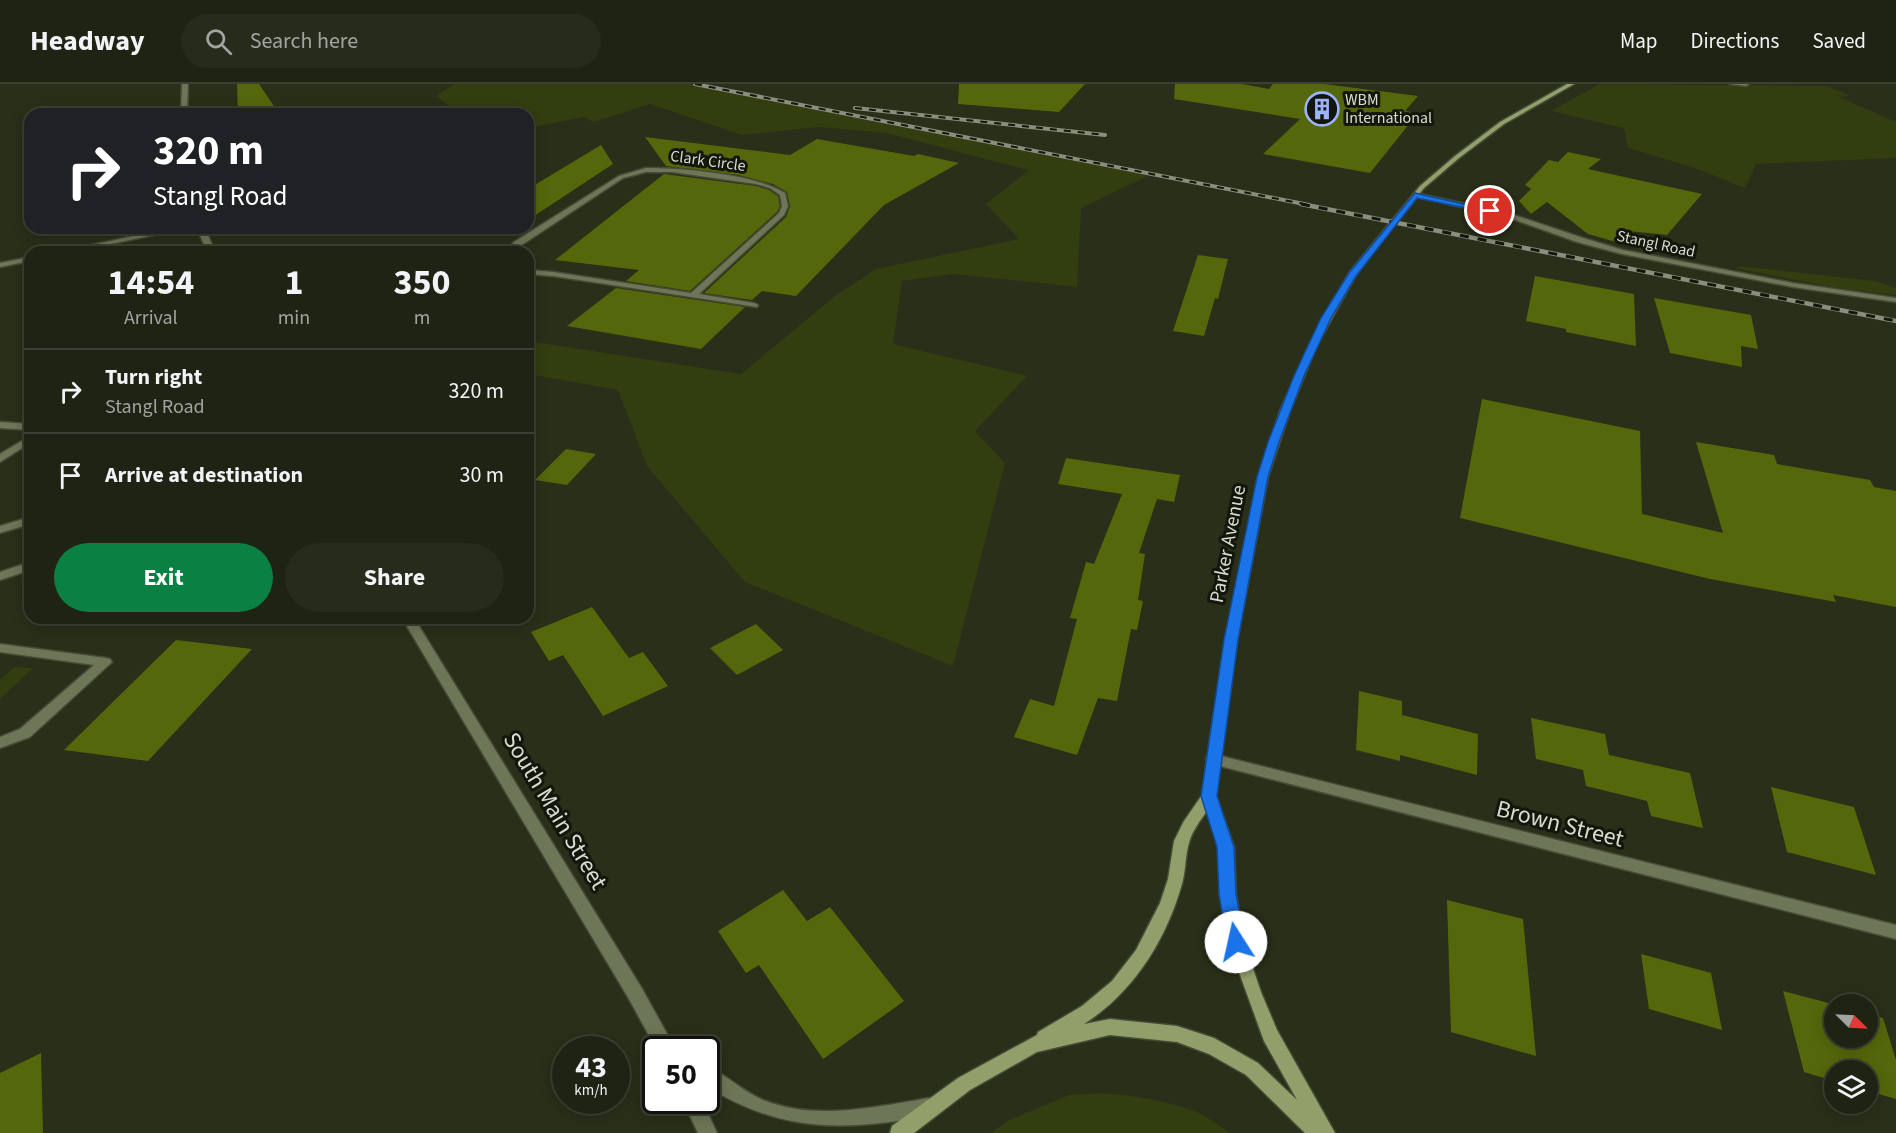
<!DOCTYPE html>
<style>
:root{--surface:#1f2313;--page:#272b1c;--text:#f1f3f6;--muted:#a1a4a0;--line:#3c4033;--accent:#0b8043}
body{margin:0;font-family:"Source Sans 3",sans-serif;background:var(--page);color:var(--text);height:100vh;display:flex;flex-direction:column;font-size:22px;white-space:nowrap}
*{box-sizing:border-box;margin:0}
p{font-size:20px;color:var(--muted)}
.icon{flex:none;width:33px;height:33px;fill:none;stroke:currentColor;stroke-width:2;stroke-linecap:round;stroke-linejoin:round}
.map{position:relative;flex:1;overflow:hidden}
.drawer{position:absolute;left:24px;top:162px;width:510px;height:378px;display:flex;flex-direction:column;background:var(--surface);border-radius:18px;box-shadow:0 3px 15px #0003,0 0 0 2px var(--line)}
.drawer>*{flex:none}
.hud{position:absolute;left:24px;top:24px;width:510px;height:126px;border-radius:18px;box-shadow:0 3px 15px #0003,0 0 0 2px var(--line);background:#202124;color:#fff;overflow:hidden}
.needle{width:39px;rotate:114deg}
.buttons{position:absolute;left:1824px;top:910px;display:grid;gap:12px}
.buttons a{display:grid;place-items:center;width:54px;height:54px;border-radius:50%;background:var(--surface);box-shadow:0 3px 15px #0003,0 0 0 2px var(--line);font-size:30px}
.speed{position:absolute;left:552px;top:952px;display:flex;gap:12px;font-size:30px;font-weight:700;text-align:center}
.speed>*{display:grid;place-content:center;width:78px;height:78px;border-radius:50%;background:var(--surface);box-shadow:0 3px 15px #0003,0 0 0 2px var(--line);line-height:1}
.speed small{font-size:15px;font-weight:400}
.speed .limit{border:3px solid #111;border-radius:9px;background:#fff;color:#111}
.pin{position:absolute;display:grid;place-items:center;width:51px;height:51px;color:#fff;margin:-26px;border:3px solid #fff;border-radius:50%;box-shadow:0 2px 6px #0007}
.me{position:absolute;width:66px;margin:-33px;rotate:350deg;stroke-linejoin:round;filter:drop-shadow(0 0 4px #0008)}
.turn{display:flex;align-items:center;gap:21px;height:126px;padding:0 30px;font-size:27px}
.turn .icon{width:78px;height:78px;stroke-width:2.5}
.turn b{display:block;font-size:42px;line-height:51px}
.eta{display:flex;justify-content:space-evenly;align-items:center;height:102px;text-align:center}
.eta b{font-size:36px;font-weight:700;line-height:42px}
.button{display:flex;gap:12px;margin-top:auto;padding:12px 30px}
.button a{flex:1;height:69px;border-radius:36px;background:var(--accent);color:#fff;font-size:24px;font-weight:700;line-height:69px;text-align:center}
.button a+a{background:var(--page);color:var(--text)}
ul{padding:0;list-style:none}
li{display:flex;align-items:center;gap:18px;height:84px;padding:0 30px;border-top:2px solid var(--line)}
li div{flex:1}
li b{display:block;font-size:22px}
li em{font-style:normal}
header{display:flex;align-items:center;gap:36px;box-sizing:border-box;height:84px;padding:0 30px;background:var(--surface);border-bottom:2px solid var(--line)}
header strong{font-size:28px}
nav{display:flex;gap:33px;margin-inline-start:auto;font-size:21px}
.search{width:420px;height:54px;background:var(--page);display:flex;align-items:center;gap:15px;box-sizing:border-box;padding:0 21px;border-radius:33px;color:var(--muted);font-size:22px}
.map>svg:first-child{display:block}
</style>
<header>
<strong>Headway</strong>
<div class="search"><svg class="icon" aria-label="search" viewBox="0 0 24 24"><circle cx="10" cy="10" r="6"/><path d="M15 15l6 6"/></svg>Search here</div>
<nav><a>Map</a><a>Directions</a><a>Saved</a></nav>
</header>
<div class="map">
<svg width="1896" height="1049" viewBox="0 0 1896 1049">
<rect width="100%" height="100%" fill="#292f19"/>
<g fill="#323d10">
<path d="M454 0H701L1154 89 1081 124 1077 203 953 190 902 197 893 260 1027 292 975 347 1005 379 953 582 745 498 647 382 618 306 534 291 528 294V257L741 290 835 212 876 185 1019 155 986 120 1029 86 886 49 818 43 742 51 650 20 594 38 584 33 528 44V30H460L436 12Z"/>
<path d="M1599 0 1827 2 1850 12 1839 13 1896 38V74L1756 80 1745 104 1695 84 1628 64 1624 44 1551 27Z"/>
<path d="M1740 182 1875 197 1896 204V211L1837 204 1735 184Z"/>
<path d="M14 583 33 584 0 615V596Z"/>
<path d="M1102 1009C1134 1012 1165 1016 1194 1027 1207 1032 1219 1042 1230 1049H991L1007 1037 1069 1011Z"/>
</g>
<g fill="#54670b">
<path d="M237 0H259L276 25 238 30Z"/>
<path d="M959 0H1085L1059 28 958 20Z"/>
<path d="M1175 0H1242L1269 5 1273 0H1324L1418 12 1405 27 1418 29 1370 89 1263 70 1300 35 1174 15Z"/>
<path d="M645 53 790 71 817 55 914 72 918 70 959 79 884 121 796 212 762 207 752 216 704 209 786 133 790 122 787 108 773 100 738 91 666 82Z"/>
<path d="M601 61 613 80 528 136V105Z"/>
<path d="M1568 68 1601 75 1588 85 1702 110 1667 151 1628 147 1652 165 1651 168 1588 150 1547 118 1531 130 1519 117 1531 105 1525 101 1549 76 1558 78Z"/>
<path d="M664 90 756 102 769 106 778 112 780 122 777 128 690 207 626 197 639 186 555 176Z"/>
<path d="M1198 171 1228 175 1218 215 1215 214 1204 252 1173 247Z"/>
<path d="M1535 192 1634 210 1636 262 1566 248V245L1526 237Z"/>
<path d="M616 204 745 223 701 265 567 242Z"/>
<path d="M1654 214 1751 231 1758 265 1741 262 1742 283 1670 269Z"/>
<path d="M1482 315 1640 347 1642 430 1723 449 1696 358 1774 371 1777 380 1870 396 1874 403 1896 407V523L1833 511 1836 518 1710 495 1460 434Z"/>
<path d="M566 365 596 370 567 401 535 396Z"/>
<path d="M1066 374 1180 391 1174 418 1157 415 1139 469 1145 470 1138 516 1143 517 1137 546 1131 545 1117 617 1098 614 1077 671 1014 653 1030 615 1054 622 1077 535 1070 534 1086 478 1094 480 1122 410 1058 400Z"/>
<path d="M592 523 629 574 643 568 668 602 603 632 563 571 549 577 531 548Z"/>
<path d="M756 540 783 566 737 591 710 564Z"/>
<path d="M176 556 252 565 148 677 64 666Z"/>
<path d="M1359 607 1402 617V631L1478 650 1477 691 1400 671V677L1356 666Z"/>
<path d="M1531 634 1605 650 1609 671 1690 689 1703 744 1651 732 1647 717 1586 702 1583 686 1536 675Z"/>
<path d="M1771 703 1854 723 1876 791 1787 768Z"/>
<path d="M783 806 807 837 830 823 904 917 823 975 759 881 746 889 718 847Z"/>
<path d="M1447 816 1523 835 1536 972 1451 948Z"/>
<path d="M1641 870 1711 889 1722 946 1649 925Z"/>
<path d="M1783 907 1836 921 1834 954H1868V930L1883 934 1896 976V1015L1868 1007V987H1834V997L1804 988Z"/>
<path d="M41 969 43 1049H0V989Z"/>
</g>
<g fill="none" stroke-linecap="round" stroke-linejoin="round">
<defs>
<g id="minor">
<path d="M1730 0H1749L1746 2Z"/>
<path d="M646 84C682 84 755 90 785 109L788 122 784 131 699 210 754 219 758 221 757 223 553 192 528 190V186L553 188 691 209 779 129 782 122 780 111 770 104 756 100 672 88H646L623 94 520 162 513 168H505L514 158 619 92Z"/>
<path d="M1415 109 1511 130 1583 154 1623 166 1793 199 1896 214V218L1793 203 1622 170 1577 158 1507 133 1413 112V110Z"/>
<path d="M172 144H187L73 168H58Z"/>
<path d="M30 173V177L0 183V179Z"/>
<path d="M0 338 30 340V346L0 344Z"/>
<path d="M30 352V359L0 378V370Z"/>
<path d="M30 433V440L0 449V442Z"/>
<path d="M30 478V486L0 496V488Z"/>
<path d="M0 560 106 574 110 575 112 578 30 653 0 664V653L20 645 94 581 0 568Z"/>
<path d="M1213 670 1896 841V855L1208 679 1206 675 1208 671Z"/>
</g>
<g id="tertiary">
<path d="M182 0H188L187 30H181Z"/>
<path d="M197 144H205L215 168H207Z"/>
<path d="M402 534H414L641 903 676 966H657L629 915Z"/>
<path d="M706 982C727 991 742 1007 763 1016 814 1037 876 1023 929 1014L935 1017 938 1023 935 1029 929 1032C842 1047 782 1049 706 1002Z"/>
<path d="M683 1017H702L717 1049H698Z"/>
</g>
<path id="secondary" d="M1567 0H1574L1504 40 1459 74 1424 104 1381 158 1356 191 1317 261 1290 327 1268 393 1237 556 1216 712 1234 763 1236 810 1244 858 1261 908 1277 946 1335 1049H1305L1246 991 1209 970 1177 958 1110 951 1037 968 970 1006 914 1049H890L892 1042 958 994 1037 951 1038 948 1082 922 1112 897 1136 866 1160 819 1168 795 1174 757 1184 737 1202 711 1225 556 1258 393 1280 327 1309 261 1349 189 1420 102 1455 72 1500 38ZM1207 727 1218 763 1220 810 1228 858 1264 957 1297 1016 1258 979 1214 954 1177 942 1110 935 1084 940C1134 908 1166 856 1182 800 1186 786 1185 772 1189 759 1192 747 1200 737 1207 727Z"/>
</defs>
<use href="#minor" stroke="#454b36" stroke-width="3"/>
<use href="#tertiary" stroke="#454b36" stroke-width="3"/>
<use href="#secondary" stroke="#454b36" stroke-width="3"/>
<use href="#minor" fill="#6d7656" fill-rule="evenodd"/>
<use href="#tertiary" fill="#6d7656" fill-rule="evenodd"/>
<use href="#secondary" fill="#91a06b" fill-rule="evenodd"/>
<defs>
<g id="rail-far1">
<path d="M695 0 1309 121"/>
<path d="M855 24 1105 51"/>
</g>
<path id="rail" d="M1301 120 1896 237"/>
</defs>
<use href="#rail-far1" stroke="#898e7d" stroke-width="4"/>
<use href="#rail" stroke="#898e7d" stroke-width="4.5"/>
<use href="#rail-far1" stroke="#13160c" stroke-width="2" stroke-dasharray="7" stroke-linecap="butt"/>
<use href="#rail" stroke="#13160c" stroke-width="3" stroke-dasharray="9" stroke-linecap="butt"/>
</g>
<path fill="#1a73e8" stroke="#114b97" stroke-width="1.5" d="M1415 109 1494 127 1490 129 1417 114 1356 192 1331 234 1304 292 1279 358 1268 393 1238 556 1217 712 1234 763 1236 810 1245 858 1243 864 1236 866 1230 864 1227 858 1219 810 1217 763 1201 712 1224 556 1257 393 1268 358 1294 292 1321 234 1349 189Z"/>
<defs>
<symbol id="building-ring" viewBox="-11 -11 22 22"><circle r="9.5" fill="#13160c" stroke="#9eb3fd" stroke-width="1.5"/><path d="M-4-6H4V6H1V3H-1V6H-4ZM-2.5-4.3h1.7v1.8h-1.7ZM.8-4.3h1.7v1.8H.8ZM-2.5-1h1.7V.8h-1.7ZM.8-1h1.7V.8H.8Z" fill="#9eb3fd"/></symbol>
</defs>
<g fill-rule="evenodd">
<use href="#building-ring" x="1303" y="6" width="38" height="38"/>
</g>
<g text-anchor="middle" dominant-baseline="central" stroke-width="6" stroke-linejoin="round" paint-order="stroke">
<g font-size="16" fill="#d8dccf" stroke="#13160c" text-anchor="start">
<text x="1345" y="16">WBM<tspan x="1345" dy="18">International</tspan></text>
</g>
<g font-size="16" fill="#d8dccf" stroke="#13160c">
<text transform="translate(708 77) rotate(8)">Clark Circle</text>
<text transform="translate(1656 160) rotate(12)">Stangl Road</text>
</g>
<g font-size="20" fill="#d8dccf" stroke="#13160c">
<text transform="translate(1228 460) rotate(-79)">Parker Avenue</text>
</g>
<g font-size="24" fill="#d8dccf" stroke="#13160c">
<text transform="translate(555 727) rotate(59)">South Main Street</text>
<text transform="translate(1560 740) rotate(14)">Brown Street</text>
</g>
</g>
</svg>
<div class="buttons">
<a><svg class="needle" viewBox="-14 -14 28 28"><path d="M0-13l5 13h-10z" fill="#e53935"/><path d="M0 13l5-13h-10z" fill="#a1a4a0"/></svg></a>
<a><svg class="icon" aria-label="layers" viewBox="0 0 24 24"><path d="M12 4l9 5-9 5-9-5zM3 14l9 5 9-5"/></svg></a>
</div>
<div class="speed"><div>43<small>km/h</small></div><div class="limit">50</div></div>
<div class="pin" style="left:1490px;top:127px;background:#d93025"><svg class="icon" aria-label="arrive" viewBox="0 0 24 24"><path d="M6 21V4h12l-3 4 3 4H6"/></svg></div>
<svg class="me" style="left:1236px;top:858px" viewBox="-20 -20 40 40"><circle r="19" fill="#fff"/><path d="M0-13L10 11 0 6-10 11z" fill="#1a73e8"/></svg>
<div class="hud">
<div class="turn"><svg class="icon" aria-label="right" viewBox="0 0 24 24"><path d="M7 20v-9h11M14 6l5 5-5 5"/></svg><div><b>320 m</b>Stangl Road</div></div>
</div>
<section class="drawer">
<div class="eta">
<div><b>14:54</b><p>Arrival</p></div>
<div><b>1</b><p>min</p></div>
<div><b>350</b><p>m</p></div>
</div>
<ul>
<li><svg class="icon" aria-label="right" viewBox="0 0 24 24"><path d="M7 20v-9h11M14 6l5 5-5 5"/></svg><div><b>Turn right</b><p>Stangl Road</p></div><em>320 m</em></li>
<li><svg class="icon" aria-label="arrive" viewBox="0 0 24 24"><path d="M6 21V4h12l-3 4 3 4H6"/></svg><div><b>Arrive at destination</b></div><em>30 m</em></li>
</ul>
<div class="button"><a>Exit</a><a>Share</a></div>
</section>
</div>
